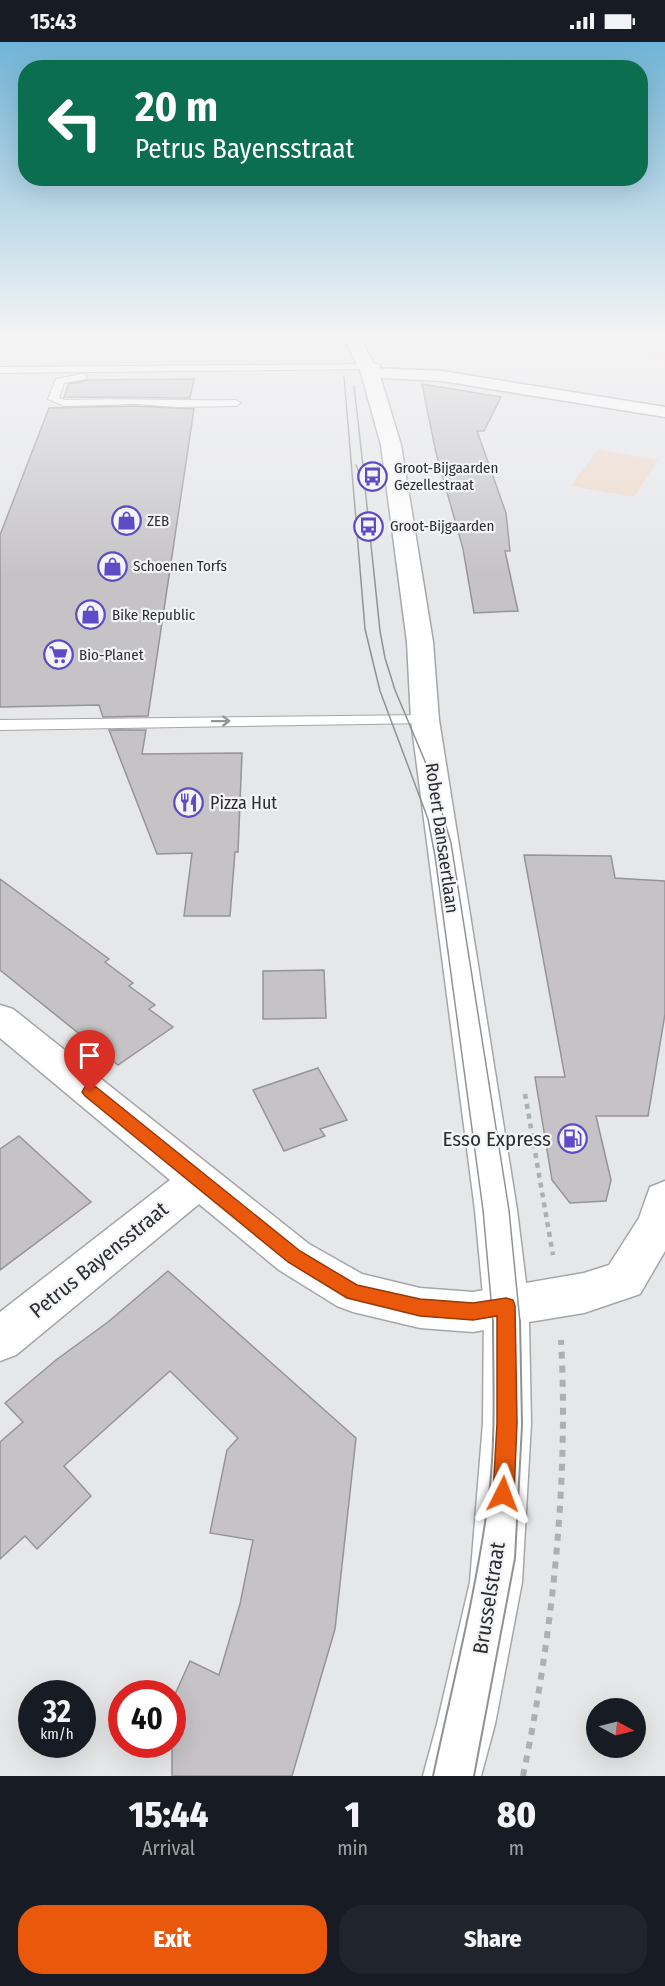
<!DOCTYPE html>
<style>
:root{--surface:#171b24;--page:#20242c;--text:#f1f3f6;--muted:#9ea1a6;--accent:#ea580c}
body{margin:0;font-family:"Fira Sans Condensed",sans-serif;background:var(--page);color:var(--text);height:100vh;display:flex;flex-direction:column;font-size:22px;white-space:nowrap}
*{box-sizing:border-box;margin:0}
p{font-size:20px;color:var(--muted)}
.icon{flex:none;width:33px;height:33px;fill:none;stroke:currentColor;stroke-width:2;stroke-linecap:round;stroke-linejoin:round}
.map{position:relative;height:1734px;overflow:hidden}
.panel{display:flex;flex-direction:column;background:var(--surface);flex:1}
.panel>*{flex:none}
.banner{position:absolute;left:18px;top:18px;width:630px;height:126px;border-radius:24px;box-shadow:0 6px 24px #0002;background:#0b6e4f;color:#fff;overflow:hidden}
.needle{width:39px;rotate:97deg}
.tools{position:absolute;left:586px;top:1656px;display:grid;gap:12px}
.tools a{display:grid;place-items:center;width:60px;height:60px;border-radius:50%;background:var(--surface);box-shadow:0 6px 24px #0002;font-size:30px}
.speed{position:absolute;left:18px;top:1638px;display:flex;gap:12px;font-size:30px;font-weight:700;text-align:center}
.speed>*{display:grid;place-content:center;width:78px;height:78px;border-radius:50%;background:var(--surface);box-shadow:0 6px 24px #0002;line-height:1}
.speed small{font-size:15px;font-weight:400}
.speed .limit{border:9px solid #d22;background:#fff;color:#111}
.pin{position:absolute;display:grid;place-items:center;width:51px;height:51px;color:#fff;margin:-62px -26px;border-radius:50% 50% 50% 0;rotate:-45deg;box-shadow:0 0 6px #0007}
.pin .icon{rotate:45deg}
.me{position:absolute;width:66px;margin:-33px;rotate:3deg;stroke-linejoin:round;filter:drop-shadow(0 0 4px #0008)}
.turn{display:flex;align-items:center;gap:21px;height:126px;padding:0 18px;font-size:27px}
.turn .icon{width:78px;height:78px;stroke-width:2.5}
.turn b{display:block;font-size:42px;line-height:51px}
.eta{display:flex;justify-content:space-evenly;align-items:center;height:102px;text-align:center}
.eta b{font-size:36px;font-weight:800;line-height:42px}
.primary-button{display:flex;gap:12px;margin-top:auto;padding:12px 18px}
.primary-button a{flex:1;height:69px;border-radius:24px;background:var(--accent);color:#fff;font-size:24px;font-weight:800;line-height:69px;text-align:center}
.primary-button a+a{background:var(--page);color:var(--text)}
.status{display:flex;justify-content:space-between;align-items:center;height:42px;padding:0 30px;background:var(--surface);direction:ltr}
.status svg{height:16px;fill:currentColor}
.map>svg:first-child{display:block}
</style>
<div class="status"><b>15:43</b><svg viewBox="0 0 49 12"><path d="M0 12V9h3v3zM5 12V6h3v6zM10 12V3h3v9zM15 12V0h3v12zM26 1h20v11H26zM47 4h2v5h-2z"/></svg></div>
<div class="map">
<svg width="665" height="1734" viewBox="0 0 665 1734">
<rect width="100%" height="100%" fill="#e6e7e9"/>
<g fill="#edd9ca">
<path d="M500 290H665V320L510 295Z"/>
<path d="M598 407 658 418 634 455 571 444Z"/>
</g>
<g fill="#c5c3c6" stroke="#969496" stroke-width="1.5">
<path d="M194 337 190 356 64 355 69 342 88 338Z"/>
<path d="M422 342 501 355 484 389H477L506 471 510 509H505L518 569 474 571 463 507 436 411Z"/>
<path d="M135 364 194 367 148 674 103 675 99 663 0 665V493L49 366Z"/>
<path d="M109 688H146L142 712 242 711 238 810H235L230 874H184L192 811 157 812Z"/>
<path d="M524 813 611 814 615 836 665 839V972L648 1074H596L611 1138 606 1159 570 1161 552 1138 535 1035H565Z"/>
<path d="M0 837 109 917 105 920 133 941 129 944 155 963 149 967 173 985 118 1023 0 928Z"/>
<path d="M324 928 326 976 263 977V929Z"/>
<path d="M318 1026 347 1078 320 1087 325 1094 284 1109 253 1048Z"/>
<path d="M19 1094 91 1160 0 1228V1107Z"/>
<path d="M168 1229 356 1396 335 1587 292 1734H172V1659L190 1619 219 1633 240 1562 253 1498 210 1491 227 1408 238 1396 170 1329 64 1424 91 1454 37 1507 25 1494 0 1517V1400L23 1380 5 1361 56 1318 108 1280Z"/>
</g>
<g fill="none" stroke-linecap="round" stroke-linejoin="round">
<defs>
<g id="service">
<path d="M376 322 380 323V327L0 331V325Z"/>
<path d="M82 332 86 333V337L64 341 59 356 65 358C122 356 179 359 236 358L241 361 236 364 178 365 135 362 64 364 48 357 56 337Z"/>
<path d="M425 673 433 678 431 681 0 688V678Z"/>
</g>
<g id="minor">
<path d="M370 326 442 329 665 365V375L442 339 364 335 361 331 364 327Z"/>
<path d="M0 963 13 967 309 1202 362 1232 420 1246 473 1250 506 1244 522 1250 528 1264 522 1278 506 1284 473 1290 420 1286 353 1270 337 1264 279 1228 199 1162 16 1313 0 1319V1270L170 1138 0 996Z"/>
</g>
<path id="tertiary" d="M341 290H357L379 331 401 403 433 600 439 678 517 1168 526 1241 584 1231 609 1223 639 1176 650 1145 665 1139V1209L640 1252 584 1271 529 1280 531 1381 522 1540 495 1682 481 1734H423L437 1682 470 1540 483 1381 484 1264 475 1168 411 678 407 600 381 403 361 331Z"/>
</defs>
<use href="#service" stroke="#a5a6a9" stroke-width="2"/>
<use href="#minor" stroke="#a5a6a9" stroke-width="3"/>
<use href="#tertiary" stroke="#a5a6a9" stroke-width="3"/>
<path stroke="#aeafb1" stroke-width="4.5" stroke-dasharray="5 5" stroke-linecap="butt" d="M525 1052 553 1213"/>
<path stroke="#aeafb1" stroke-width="6" stroke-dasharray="7 7" stroke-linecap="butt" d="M523 1734C552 1594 569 1441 561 1298"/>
<use href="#service" fill="#fff" fill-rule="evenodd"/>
<use href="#minor" fill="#fff" fill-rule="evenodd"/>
<use href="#tertiary" fill="#fff" fill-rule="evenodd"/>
<g stroke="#919294" stroke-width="1.5">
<path d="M344 334 365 587 380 649 428 777 435 814 483 1168 493 1280"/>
<path d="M354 344 364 433"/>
<path d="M356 423 365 445 380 589 385 616 395 648 432 736 451 801 509 1168 520 1280"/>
</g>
<g stroke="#919294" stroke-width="2">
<path d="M433 1734C453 1640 477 1547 489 1452 496 1395 493 1336 493 1278"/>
<path d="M474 1734 515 1516 522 1383 520 1278"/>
</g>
</g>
<defs><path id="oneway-shaft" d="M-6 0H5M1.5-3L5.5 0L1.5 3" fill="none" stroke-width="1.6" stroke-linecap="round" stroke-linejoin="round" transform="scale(1.5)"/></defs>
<use stroke="#969698" href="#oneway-shaft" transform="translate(221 679) rotate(-1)"/>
<linearGradient id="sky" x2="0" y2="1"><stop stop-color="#71b4d6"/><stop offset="0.55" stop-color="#f4f4f5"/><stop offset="1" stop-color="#f4f4f5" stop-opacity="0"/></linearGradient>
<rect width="665" height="532" fill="url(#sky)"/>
<path fill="#ea580c" stroke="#983908" stroke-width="1.5" d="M90 1044 96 1045 300 1209 357 1243 420 1257 473 1261 506 1256 513 1258 515 1264 517 1381 514 1452 511 1459 503 1462 496 1459 493 1452 497 1381V1274L473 1278 420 1274 347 1256 288 1220 85 1054 82 1050 85 1045Z"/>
<defs>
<symbol id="bus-ring" viewBox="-11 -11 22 22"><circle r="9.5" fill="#f3f4f7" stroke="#5d4cc5" stroke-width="1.5"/><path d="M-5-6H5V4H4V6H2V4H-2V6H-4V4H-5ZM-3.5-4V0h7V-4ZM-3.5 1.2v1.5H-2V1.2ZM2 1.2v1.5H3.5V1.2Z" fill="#5d4cc5"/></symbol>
<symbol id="shop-ring" viewBox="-11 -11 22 22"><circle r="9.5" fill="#f3f4f7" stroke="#5d4cc5" stroke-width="1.5"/><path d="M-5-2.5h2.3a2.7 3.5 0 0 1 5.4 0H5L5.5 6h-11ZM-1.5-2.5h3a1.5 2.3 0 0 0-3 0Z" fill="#5d4cc5"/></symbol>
<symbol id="supermarket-ring" viewBox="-11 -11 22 22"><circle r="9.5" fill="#f3f4f7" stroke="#5d4cc5" stroke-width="1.5"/><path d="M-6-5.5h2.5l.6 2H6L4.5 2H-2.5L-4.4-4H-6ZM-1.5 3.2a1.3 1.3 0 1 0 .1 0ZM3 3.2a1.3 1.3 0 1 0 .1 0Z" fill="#5d4cc5"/></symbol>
<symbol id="restaurant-ring" viewBox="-11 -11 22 22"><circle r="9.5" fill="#f3f4f7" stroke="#5d4cc5" stroke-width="1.5"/><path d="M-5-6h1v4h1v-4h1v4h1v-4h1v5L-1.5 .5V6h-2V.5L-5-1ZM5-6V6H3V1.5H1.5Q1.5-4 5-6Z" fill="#5d4cc5"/></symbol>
<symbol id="fuel-ring" viewBox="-11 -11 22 22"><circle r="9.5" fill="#f3f4f7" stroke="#5d4cc5" stroke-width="1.5"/><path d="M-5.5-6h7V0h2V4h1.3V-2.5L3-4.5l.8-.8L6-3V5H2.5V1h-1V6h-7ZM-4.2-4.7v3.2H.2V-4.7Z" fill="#5d4cc5"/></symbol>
</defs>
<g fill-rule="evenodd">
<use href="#bus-ring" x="356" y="418" width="33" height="33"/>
<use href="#shop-ring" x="110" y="462" width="33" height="33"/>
<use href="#bus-ring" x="352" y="468" width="33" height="33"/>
<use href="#shop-ring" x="96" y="508" width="33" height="33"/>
<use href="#shop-ring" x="74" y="556" width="33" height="33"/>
<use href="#supermarket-ring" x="42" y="596" width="33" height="33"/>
<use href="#restaurant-ring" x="172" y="744" width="33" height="33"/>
<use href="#fuel-ring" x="556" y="1080" width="33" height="33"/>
</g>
<g text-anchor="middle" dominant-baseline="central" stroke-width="4.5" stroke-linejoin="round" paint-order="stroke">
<g font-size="15" fill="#2e2e30" stroke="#f3f4f7" text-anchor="start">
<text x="394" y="426">Groot-Bijgaarden<tspan x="394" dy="17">Gezellestraat</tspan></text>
<text x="147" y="479">ZEB</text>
<text x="390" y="484">Groot-Bijgaarden</text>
<text x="133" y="524">Schoenen Torfs</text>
<text x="112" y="573">Bike Republic</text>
<text x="79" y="613">Bio-Planet</text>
</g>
<g font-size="18" fill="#2e2e30" stroke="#f3f4f7" text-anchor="start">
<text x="210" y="761">Pizza Hut</text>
</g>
<g font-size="18" fill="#2e2e30" stroke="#f3f4f7">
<text transform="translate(442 796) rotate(82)">Robert Dansaertlaan</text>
</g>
<g font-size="21" fill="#2e2e30" stroke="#f3f4f7" text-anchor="end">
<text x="551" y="1097">Esso Express</text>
</g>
<g font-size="21" fill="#2e2e30" stroke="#f3f4f7">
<text transform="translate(99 1218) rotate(-39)">Petrus Bayensstraat</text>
<text transform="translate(489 1556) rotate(-81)">Brusselstraat</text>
</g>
</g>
</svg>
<div class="tools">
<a><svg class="needle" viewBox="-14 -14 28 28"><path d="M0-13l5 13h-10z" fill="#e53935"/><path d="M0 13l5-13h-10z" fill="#9ea1a6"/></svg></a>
</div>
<div class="speed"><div>32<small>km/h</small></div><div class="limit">40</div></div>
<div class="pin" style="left:90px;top:1050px;background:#d93025"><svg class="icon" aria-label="arrive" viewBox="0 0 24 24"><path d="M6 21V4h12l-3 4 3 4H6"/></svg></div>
<svg class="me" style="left:503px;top:1452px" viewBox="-20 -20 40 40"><path d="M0-17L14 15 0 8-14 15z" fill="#ea580c" stroke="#fff" stroke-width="4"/></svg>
<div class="banner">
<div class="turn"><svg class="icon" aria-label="left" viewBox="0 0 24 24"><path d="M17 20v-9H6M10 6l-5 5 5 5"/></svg><div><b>20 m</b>Petrus Bayensstraat</div></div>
</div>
</div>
<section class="panel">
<div class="eta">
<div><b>15:44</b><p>Arrival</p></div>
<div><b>1</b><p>min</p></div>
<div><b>80</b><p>m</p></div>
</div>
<div class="primary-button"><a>Exit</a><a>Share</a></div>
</section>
